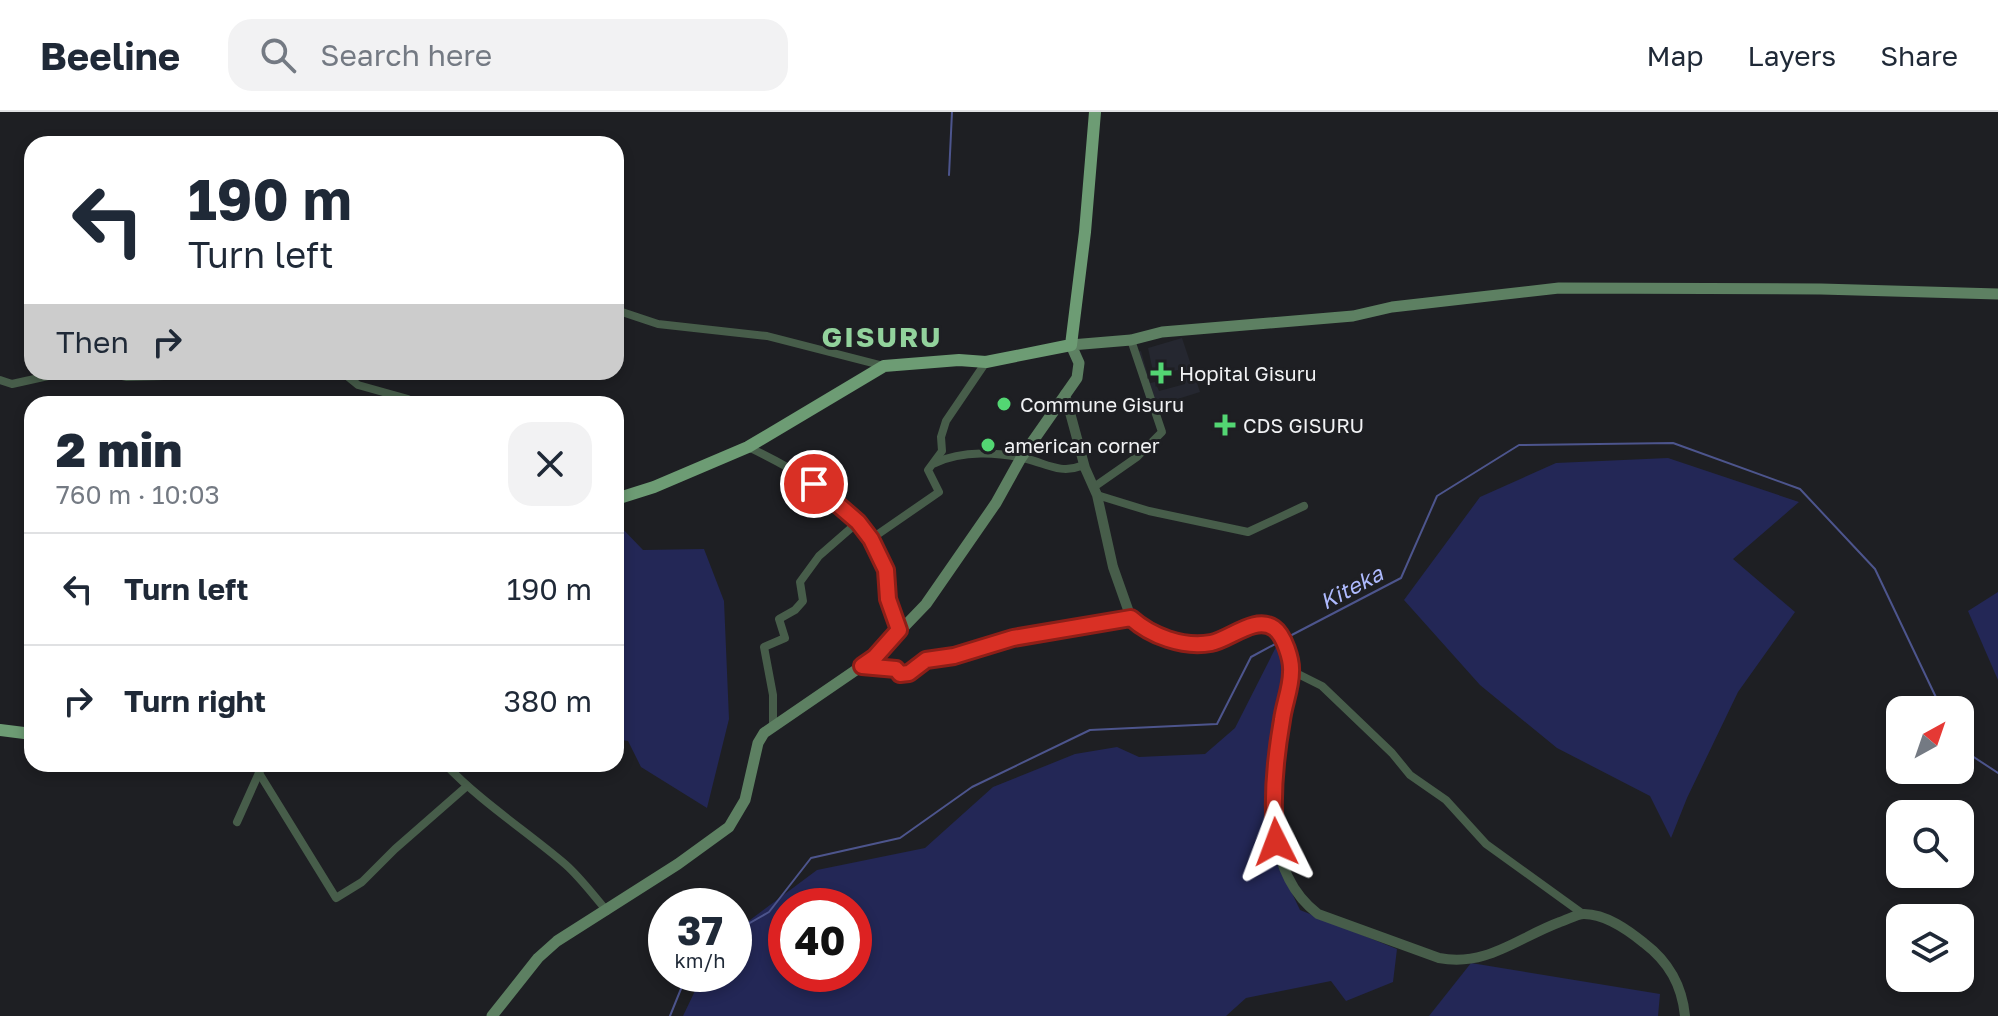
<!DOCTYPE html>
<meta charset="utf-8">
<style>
:root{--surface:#fff;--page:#f2f2f3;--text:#1f2937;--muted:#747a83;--line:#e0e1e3}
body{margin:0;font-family:"Golos Text",sans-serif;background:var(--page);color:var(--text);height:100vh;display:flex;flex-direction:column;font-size:30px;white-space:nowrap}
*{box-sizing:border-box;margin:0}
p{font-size:26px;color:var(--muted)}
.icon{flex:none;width:44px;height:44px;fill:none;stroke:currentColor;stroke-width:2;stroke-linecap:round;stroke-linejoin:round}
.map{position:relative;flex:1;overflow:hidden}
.drawer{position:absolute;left:24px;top:284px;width:600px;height:376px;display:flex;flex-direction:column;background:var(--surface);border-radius:24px;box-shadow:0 4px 12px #0003}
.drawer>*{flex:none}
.banner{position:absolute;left:24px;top:24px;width:600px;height:244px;border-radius:24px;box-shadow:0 4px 12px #0003;background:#fff;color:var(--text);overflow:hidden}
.needle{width:52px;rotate:40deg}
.controls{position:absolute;left:1886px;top:584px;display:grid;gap:16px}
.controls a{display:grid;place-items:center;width:88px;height:88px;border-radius:16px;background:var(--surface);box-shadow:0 4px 12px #0003;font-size:40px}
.speed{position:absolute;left:648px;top:776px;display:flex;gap:16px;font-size:40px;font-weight:700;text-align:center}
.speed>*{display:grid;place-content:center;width:104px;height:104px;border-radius:50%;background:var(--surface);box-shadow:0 4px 12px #0003;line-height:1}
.speed small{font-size:20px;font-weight:400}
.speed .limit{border:12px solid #d22;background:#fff;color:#111}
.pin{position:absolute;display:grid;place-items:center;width:68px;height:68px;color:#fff;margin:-34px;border:4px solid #fff;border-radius:50%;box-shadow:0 2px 8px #0007}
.me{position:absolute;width:88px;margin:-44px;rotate:357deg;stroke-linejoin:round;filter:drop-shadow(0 0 6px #0008)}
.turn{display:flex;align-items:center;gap:28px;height:168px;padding:0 32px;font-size:36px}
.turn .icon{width:104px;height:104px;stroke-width:2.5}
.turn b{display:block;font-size:56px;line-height:68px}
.then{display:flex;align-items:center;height:76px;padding:0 32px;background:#0003;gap:16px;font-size:30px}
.round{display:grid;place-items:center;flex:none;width:84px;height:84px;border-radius:24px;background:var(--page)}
.overview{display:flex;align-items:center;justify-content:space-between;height:136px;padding:0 32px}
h1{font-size:48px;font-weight:800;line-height:60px}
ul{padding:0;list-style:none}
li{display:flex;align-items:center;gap:24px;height:112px;padding:0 32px;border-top:2px solid var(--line)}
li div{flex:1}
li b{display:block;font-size:30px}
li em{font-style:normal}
header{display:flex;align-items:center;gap:48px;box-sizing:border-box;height:112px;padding:0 40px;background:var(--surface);border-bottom:2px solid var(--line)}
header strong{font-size:38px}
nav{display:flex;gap:44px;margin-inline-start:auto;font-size:28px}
.search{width:560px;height:72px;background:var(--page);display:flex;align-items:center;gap:20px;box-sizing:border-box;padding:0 28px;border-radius:24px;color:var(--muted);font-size:30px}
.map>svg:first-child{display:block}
</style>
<header>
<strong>Beeline</strong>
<div class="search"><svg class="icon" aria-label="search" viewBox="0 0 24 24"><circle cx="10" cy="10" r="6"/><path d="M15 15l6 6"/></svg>Search here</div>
<nav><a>Map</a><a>Layers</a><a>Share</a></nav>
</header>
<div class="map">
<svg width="1998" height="904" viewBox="0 0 1998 904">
<rect width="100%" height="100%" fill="#1e1f23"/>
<path fill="#252730" d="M1182 226 1200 280 1149 296 1133 240 1141 239 1150 271 1155 270 1159 279 1185 272 1182 257 1154 264 1148 236Z"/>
<g fill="#232756" fill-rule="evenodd">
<path d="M1668 346 1799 390 1733 447 1795 500 1738 580 1687 686 1671 726 1650 684 1557 636 1480 573 1404 488 1480 385 1556 351Z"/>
<path d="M616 410 643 438 704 437 724 489 729 607 707 696 641 655 628 629 616 627Z"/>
<path d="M1998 480V568L1968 499Z"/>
<path d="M1276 535 1284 537 1276 637 1281 758 1300 798 1397 837 1393 870 1346 889 1331 869 1246 886 1226 904H683L703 862H734V820L817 758 925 736 993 675 1075 642 1117 635 1139 645 1205 642 1235 616ZM786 794H854V862H786Z"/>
<path d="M1471 851 1660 882 1658 904H1429Z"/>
</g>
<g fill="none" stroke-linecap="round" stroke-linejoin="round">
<g stroke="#4d558d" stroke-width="2">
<path d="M949 63 952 0"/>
<path d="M1286 526 1401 466 1437 384 1519 333 1673 331 1800 377 1875 457 1942 598"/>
<path d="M1960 636 1998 661"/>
<path d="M734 820 769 800 811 746 900 726 972 675 1090 618 1217 612 1251 545 1277 531"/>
<path d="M670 904 687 862"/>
</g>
<g stroke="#475d4a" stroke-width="8">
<path d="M616 198 658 212 767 224 884 254"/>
<path d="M104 260 127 265 201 263 207 260"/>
<path d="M342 260 358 273 408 287 413 292"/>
<path d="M0 268 12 272 66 260"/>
<path d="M748 335C799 359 871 400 886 459 888 466 887 475 888 483 889 495 895 507 899 518"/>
<path d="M935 351C963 338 998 340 1027 347 1047 352 1061 362 1081 354L1085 356"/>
<path d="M1094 375 1137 345 1162 320 1131 228"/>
<path d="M1097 383 1149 399 1248 420 1304 394"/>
<path d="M871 427 939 380 928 358 942 339 941 325 946 309 986 250"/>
<path d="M863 554 896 557 900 562 909 561 926 548 954 544 1013 526 1131 506"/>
<path d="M1292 559 1322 574 1392 641 1410 663 1446 688 1486 732 1583 802"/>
<path d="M773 614V583L764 535 785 526 779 507 795 498 803 489 800 470 819 444 858 410"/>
<path d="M445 652C481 690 525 718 565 752 580 765 594 784 607 799"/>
<path d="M259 661 336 786 362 770 395 737 467 674"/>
<path d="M237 710 263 652"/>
</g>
<path stroke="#475d4a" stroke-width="10" d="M1065 282 1085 356 1097 383 1113 455 1131 506 1143 517 1160 525 1207 532 1251 514 1269 513 1275 516C1298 548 1288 571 1282 605 1271 669 1260 758 1318 802L1439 846C1487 855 1517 826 1560 810 1567 808 1577 802 1584 802 1606 802 1628 818 1644 831 1669 850 1682 873 1685 904"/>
<path stroke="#5d8062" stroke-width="11" d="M492 904 538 846 557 829 678 752 729 715 745 688 758 631 764 621 875 545 926 492 996 391 1021 346 1077 266 1079 251 1071 233 1131 228 1162 220 1353 204 1392 195 1559 176 1821 177 1998 182"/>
<g stroke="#6d9c74" stroke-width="12">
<path d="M616 387 654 375 748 335 884 254 959 248 986 250 1071 233 1085 120 1095 0"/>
<path d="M0 618 32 622"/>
</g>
</g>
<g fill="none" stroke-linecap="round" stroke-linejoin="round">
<defs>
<path id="route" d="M814 372 858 410 871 427 886 458 888 487 899 518 875 545 862 554 896 557 900 562 909 561 926 548 954 544 1013 526 1131 506C1151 524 1183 536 1211 531 1229 528 1255 503 1274 516 1284 523 1292 548 1291 560 1291 576 1284 592 1282 608 1275 648 1271 690 1276 730"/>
</defs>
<use href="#route" stroke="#8d1f18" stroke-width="20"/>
<use href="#route" stroke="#d93025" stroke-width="14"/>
</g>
<g fill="#53d673" stroke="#1e1f23" stroke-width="3">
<path d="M1157 249h8v8h8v8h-8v8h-8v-8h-8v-8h8z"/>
<circle cx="1004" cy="292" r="8"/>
<path d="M1221 301h8v8h8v8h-8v8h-8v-8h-8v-8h8z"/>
<circle cx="988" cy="333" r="8"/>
</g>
<g text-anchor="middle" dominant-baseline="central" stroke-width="6" stroke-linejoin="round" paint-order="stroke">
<g font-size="20" fill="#f1f2f4" stroke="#1e1f23" text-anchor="start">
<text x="1179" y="261">Hopital Gisuru</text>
<text x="1020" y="292">Commune Gisuru</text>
<text x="1243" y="313">CDS GISURU</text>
<text x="1004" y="333">american corner</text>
</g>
<g font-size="22" font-style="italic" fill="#aebafe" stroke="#1e1f23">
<text transform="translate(1351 475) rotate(-28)">Kiteka</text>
</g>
<g font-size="28" font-weight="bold" letter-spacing="2" fill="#92d29c" stroke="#1e1f23">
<text x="882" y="224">GISURU</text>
</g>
</g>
</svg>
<div class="controls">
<a><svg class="needle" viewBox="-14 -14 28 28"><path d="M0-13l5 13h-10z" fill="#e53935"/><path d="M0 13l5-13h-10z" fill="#747a83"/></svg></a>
<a><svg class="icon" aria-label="search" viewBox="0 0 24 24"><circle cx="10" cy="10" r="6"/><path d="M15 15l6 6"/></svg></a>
<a><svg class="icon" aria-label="layers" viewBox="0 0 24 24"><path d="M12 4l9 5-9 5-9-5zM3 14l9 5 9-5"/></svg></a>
</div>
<div class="speed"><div>37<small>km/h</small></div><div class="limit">40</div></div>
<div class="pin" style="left:814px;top:372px;background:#d93025"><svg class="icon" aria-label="arrive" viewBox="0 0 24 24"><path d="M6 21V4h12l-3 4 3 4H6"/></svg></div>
<svg class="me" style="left:1276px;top:730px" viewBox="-20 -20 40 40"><path d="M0-17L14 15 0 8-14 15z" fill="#d93025" stroke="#fff" stroke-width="4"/></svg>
<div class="banner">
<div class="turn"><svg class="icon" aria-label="left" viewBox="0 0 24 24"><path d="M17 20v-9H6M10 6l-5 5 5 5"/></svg><div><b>190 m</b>Turn left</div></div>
<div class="then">Then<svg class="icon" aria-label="right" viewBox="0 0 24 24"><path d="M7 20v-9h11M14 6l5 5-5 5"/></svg></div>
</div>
<section class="drawer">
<div class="overview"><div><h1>2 min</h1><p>760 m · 10:03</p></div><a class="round"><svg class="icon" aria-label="close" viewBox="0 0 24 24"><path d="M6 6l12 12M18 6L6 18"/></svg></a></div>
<ul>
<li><svg class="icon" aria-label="left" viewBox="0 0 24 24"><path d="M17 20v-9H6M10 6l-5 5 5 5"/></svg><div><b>Turn left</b></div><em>190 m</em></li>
<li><svg class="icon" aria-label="right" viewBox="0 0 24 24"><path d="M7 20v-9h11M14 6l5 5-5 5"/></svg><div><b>Turn right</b></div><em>380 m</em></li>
</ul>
</section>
</div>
